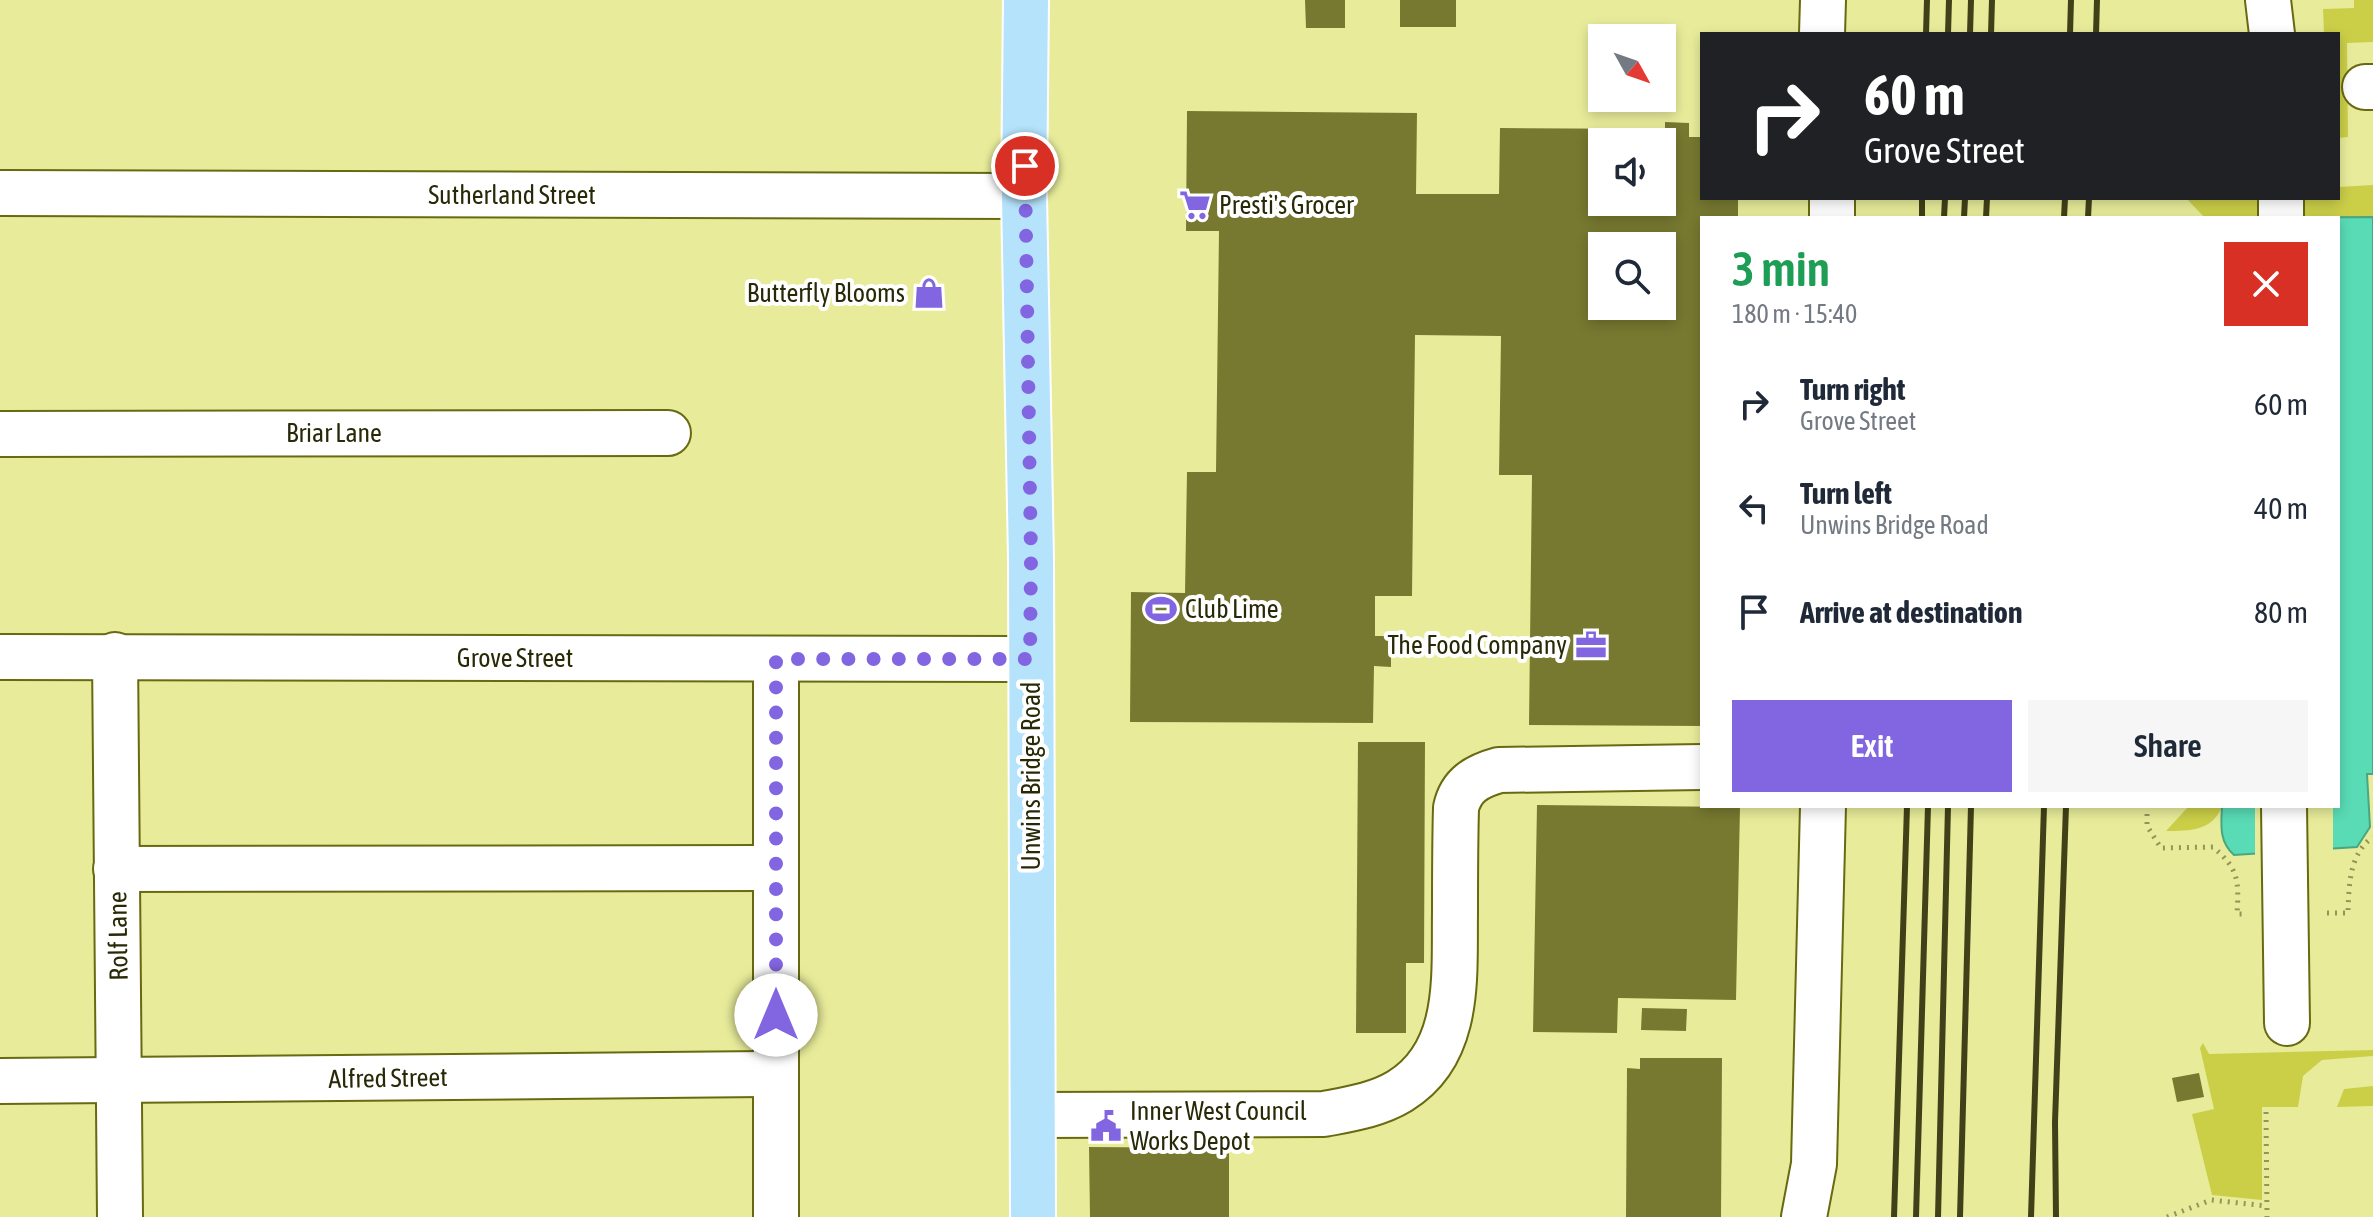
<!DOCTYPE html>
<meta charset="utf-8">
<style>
:root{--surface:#fff;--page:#f6f6f7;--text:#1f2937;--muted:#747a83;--accent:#8265e0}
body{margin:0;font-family:"Asap Condensed",sans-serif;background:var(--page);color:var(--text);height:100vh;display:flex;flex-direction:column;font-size:30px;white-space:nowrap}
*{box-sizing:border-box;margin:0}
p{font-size:26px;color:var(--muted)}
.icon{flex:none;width:44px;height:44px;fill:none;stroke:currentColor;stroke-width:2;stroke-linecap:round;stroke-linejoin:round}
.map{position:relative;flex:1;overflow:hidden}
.details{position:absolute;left:1700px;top:216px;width:640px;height:592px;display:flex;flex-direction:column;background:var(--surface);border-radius:0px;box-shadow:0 4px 12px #0003}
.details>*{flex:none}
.top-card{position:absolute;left:1700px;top:32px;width:640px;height:168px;border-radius:0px;box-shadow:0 4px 12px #0003;background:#202124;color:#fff;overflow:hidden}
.needle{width:52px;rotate:130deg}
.buttons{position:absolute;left:1588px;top:24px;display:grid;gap:16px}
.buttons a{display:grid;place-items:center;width:88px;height:88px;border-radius:0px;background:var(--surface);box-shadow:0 4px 12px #0003;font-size:40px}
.pin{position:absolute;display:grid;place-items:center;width:68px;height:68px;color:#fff;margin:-34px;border:4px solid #fff;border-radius:50%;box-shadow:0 2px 8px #0007}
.me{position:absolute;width:88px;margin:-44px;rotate:0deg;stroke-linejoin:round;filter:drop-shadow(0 0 6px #0008)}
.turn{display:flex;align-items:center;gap:28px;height:168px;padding:0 32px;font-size:36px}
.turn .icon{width:104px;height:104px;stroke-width:2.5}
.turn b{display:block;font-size:56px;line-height:68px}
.round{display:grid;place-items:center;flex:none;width:84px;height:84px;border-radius:0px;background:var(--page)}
.summary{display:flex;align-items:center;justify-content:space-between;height:136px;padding:0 32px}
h1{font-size:48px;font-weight:600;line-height:60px;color:#1e9e55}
.action{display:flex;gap:16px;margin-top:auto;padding:16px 32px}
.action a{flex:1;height:92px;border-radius:0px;background:var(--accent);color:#fff;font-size:32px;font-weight:600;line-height:92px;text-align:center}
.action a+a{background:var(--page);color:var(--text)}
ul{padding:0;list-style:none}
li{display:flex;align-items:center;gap:24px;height:104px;padding:0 32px}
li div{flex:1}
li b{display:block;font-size:30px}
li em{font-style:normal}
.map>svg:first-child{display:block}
</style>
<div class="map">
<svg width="2373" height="1217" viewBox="0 0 2373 1217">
<rect width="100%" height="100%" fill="#e8ec9a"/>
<g fill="#cbcf48">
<path d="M2354 0H2373V42L2347 43 2348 137 2338 138V34H2324L2323 9 2354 8Z"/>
<path d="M2373 185V217L2205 218 2186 198H2338V187Z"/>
<path d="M2189 806H2222C2213 831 2189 831 2166 831Z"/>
<path d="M2203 1043 2209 1054 2373 1050V1056L2322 1060 2303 1076 2298 1107H2262V1200L2212 1195 2192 1114 2214 1109 2200 1048Z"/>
<path d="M2373 1086V1106L2337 1107 2344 1089Z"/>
</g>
<path fill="#59dbb5" stroke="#4aa680" stroke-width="2" d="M2373 217V774H2367L2370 827 2357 847 2234 855C2219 842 2221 825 2222 806H2338V218H2227Z"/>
<path fill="#e8ec9a" d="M2255 806H2333V852L2255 858Z"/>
<g fill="#777930" fill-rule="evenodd">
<path d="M1305 0H1345V28H1306Z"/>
<rect x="1400" y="0" width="56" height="27"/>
<path d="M1187 111 1417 113 1416 194H1499L1500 128 1665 129V122L1689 123V137H1702V198H1738V218H1702V726L1529 725 1532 475H1499L1501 336 1415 335 1412 596H1375V636H1391V667L1374 666 1373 723 1130 722 1131 592 1185 593 1187 472H1216L1219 231H1186ZM1602 142H1662V202H1602ZM1602 246H1662V306H1602Z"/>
<path d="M1358 742H1425L1424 963H1406V1033H1356Z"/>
<path d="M1537 805 1740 807 1736 1000 1618 998 1617 1033 1533 1032Z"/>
<path d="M1642 1008 1687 1009 1686 1031 1641 1030Z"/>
<path d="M1640 1058H1722L1721 1217H1626L1627 1068 1640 1069Z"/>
<path d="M2199 1073 2204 1097 2177 1102 2172 1078Z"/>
<path d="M1089 1147 1229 1148V1217H1090Z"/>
</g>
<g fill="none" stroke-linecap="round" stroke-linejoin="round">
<defs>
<g id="minor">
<path d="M2268 0 2272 34"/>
<path d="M1822 34 1823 0"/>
<path d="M2365 87H2373"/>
<path d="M0 193 1024 196"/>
<path d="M2281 198V218"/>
<path d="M1832 218V198"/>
<path d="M0 434 668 433"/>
<path d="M115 655 120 1217"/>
<path d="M0 657 1030 659"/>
<path d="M776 659V1217"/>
<path d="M2284 806 2287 1023"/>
<path d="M116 869 776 868"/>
<path d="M0 1081 776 1074"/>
<path d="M1033 1115 1324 1114C1350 1109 1377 1105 1400 1091 1462 1053 1454 975 1455 913 1455 878 1455 843 1456 808 1461 785 1477 776 1499 770L1702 767"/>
<path d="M1804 1217 1814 1164 1823 806"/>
</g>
<path id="major" d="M1026 0 1024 196 1031 559 1033 1217"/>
</defs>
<use href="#minor" stroke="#686910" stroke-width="48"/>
<use href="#major" stroke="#fff" stroke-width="48"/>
<g stroke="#939558" stroke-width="5" stroke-dasharray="2 6" stroke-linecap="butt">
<path d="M2147 806V826L2161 848 2213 847C2239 869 2239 881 2237 914H2245"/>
<path d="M2327 913H2348C2349 885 2349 854 2373 837"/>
<path d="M2266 1112 2267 1217"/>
<path d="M2167 1217 2211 1200 2267 1206"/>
</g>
<use href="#minor" stroke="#fff" stroke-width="44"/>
<use href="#major" stroke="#b5e3fb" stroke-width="44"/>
<g stroke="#404118" stroke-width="6">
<path d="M1926 34 1927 0"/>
<path d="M1948 34 1949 0"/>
<path d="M1970 34 1971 0"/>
<path d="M1991 34 1992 0"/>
<path d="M2070 34 2071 0"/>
<path d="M2096 34 2097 0"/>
<path d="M1922 218V198"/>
<path d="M1944 218 1945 198"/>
<path d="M1964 218 1965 198"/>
<path d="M1986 218 1987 198"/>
<path d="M2064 218 2065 198"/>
<path d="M2088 218 2089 198"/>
<path d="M1894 1217 1907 806"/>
<path d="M1916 1217 1928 806"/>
<path d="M1938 1217 1948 806"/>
<path d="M1960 1217 1971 806"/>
<path d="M2031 1217 2044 806"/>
<path d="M2056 1217 2055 1122 2066 806"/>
</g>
</g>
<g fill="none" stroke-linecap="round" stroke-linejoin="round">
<path stroke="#8265e0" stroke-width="14" stroke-dasharray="0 25.2" d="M776 1015V659H1030L1031 559 1025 166"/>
</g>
<defs>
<symbol id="supermarket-bare" viewBox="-9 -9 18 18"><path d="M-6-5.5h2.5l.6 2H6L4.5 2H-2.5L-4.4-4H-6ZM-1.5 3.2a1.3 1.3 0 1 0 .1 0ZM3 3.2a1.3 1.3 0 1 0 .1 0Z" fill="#8265e0" stroke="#fff" stroke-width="2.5" paint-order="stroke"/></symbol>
<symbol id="shop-bare" viewBox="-9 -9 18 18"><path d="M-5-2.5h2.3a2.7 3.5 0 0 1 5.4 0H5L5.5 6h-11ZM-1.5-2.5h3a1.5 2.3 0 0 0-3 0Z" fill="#8265e0" stroke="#fff" stroke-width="2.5" paint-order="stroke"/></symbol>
<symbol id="stadium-bare" viewBox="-9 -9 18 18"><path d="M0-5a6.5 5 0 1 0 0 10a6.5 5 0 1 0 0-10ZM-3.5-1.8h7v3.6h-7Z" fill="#8265e0" stroke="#fff" stroke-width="2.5" paint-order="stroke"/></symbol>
<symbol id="office-bare" viewBox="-9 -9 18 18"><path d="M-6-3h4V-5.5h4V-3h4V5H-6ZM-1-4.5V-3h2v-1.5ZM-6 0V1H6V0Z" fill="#8265e0" stroke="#fff" stroke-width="2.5" paint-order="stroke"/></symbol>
<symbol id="civic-bare" viewBox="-9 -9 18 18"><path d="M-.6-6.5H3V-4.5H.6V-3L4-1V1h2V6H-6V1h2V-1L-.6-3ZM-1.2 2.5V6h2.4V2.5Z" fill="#8265e0" stroke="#fff" stroke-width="2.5" paint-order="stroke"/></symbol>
</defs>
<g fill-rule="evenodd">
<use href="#supermarket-bare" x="1173" y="183" width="44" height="44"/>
<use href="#shop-bare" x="907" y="271" width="44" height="44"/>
<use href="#stadium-bare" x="1139" y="587" width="44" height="44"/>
<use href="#office-bare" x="1569" y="623" width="44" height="44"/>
<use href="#civic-bare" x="1084" y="1104" width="44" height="44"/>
</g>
<g text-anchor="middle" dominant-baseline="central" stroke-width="8" stroke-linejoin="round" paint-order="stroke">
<g font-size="26" fill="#282906" stroke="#fff">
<text x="512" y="195">Sutherland Street</text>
<text x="334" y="433">Briar Lane</text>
<text x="515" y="658">Grove Street</text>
<text transform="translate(1031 776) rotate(-90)">Unwins Bridge Road</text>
<text transform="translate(118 936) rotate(-91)">Rolf Lane</text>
<text transform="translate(388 1078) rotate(-1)">Alfred Street</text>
</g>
<g font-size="26" fill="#282906" stroke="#fff" text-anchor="start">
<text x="1219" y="205">Presti's Grocer</text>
<text x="905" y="293" text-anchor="end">Butterfly Blooms</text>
<text x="1185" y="609">Club Lime</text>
<text x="1567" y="645" text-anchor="end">The Food Company</text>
<text x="1130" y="1111">Inner West Council<tspan x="1130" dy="30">Works Depot</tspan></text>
</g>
</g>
</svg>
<div class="buttons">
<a><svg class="needle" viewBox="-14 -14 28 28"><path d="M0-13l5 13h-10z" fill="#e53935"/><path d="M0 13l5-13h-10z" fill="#747a83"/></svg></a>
<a><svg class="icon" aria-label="sound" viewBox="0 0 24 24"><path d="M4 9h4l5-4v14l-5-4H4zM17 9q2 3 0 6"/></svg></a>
<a><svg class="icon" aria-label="search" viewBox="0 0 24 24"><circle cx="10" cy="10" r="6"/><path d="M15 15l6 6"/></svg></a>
</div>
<div class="pin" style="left:1025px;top:166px;background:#d93025"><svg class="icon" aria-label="arrive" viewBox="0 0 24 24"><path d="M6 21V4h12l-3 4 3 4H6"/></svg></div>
<svg class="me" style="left:776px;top:1015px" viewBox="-20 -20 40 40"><circle r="19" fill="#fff"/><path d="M0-13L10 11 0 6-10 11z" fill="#8265e0"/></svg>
<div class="top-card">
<div class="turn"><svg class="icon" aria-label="right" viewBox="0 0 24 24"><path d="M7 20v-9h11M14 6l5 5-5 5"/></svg><div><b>60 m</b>Grove Street</div></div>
</div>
<section class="details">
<div class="summary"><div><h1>3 min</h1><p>180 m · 15:40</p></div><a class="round" style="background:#d93025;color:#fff"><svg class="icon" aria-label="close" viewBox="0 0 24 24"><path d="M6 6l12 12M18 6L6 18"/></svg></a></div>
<ul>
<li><svg class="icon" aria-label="right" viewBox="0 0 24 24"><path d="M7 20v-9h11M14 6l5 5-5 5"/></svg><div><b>Turn right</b><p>Grove Street</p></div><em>60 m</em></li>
<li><svg class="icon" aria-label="left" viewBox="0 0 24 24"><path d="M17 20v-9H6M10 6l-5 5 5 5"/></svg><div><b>Turn left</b><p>Unwins Bridge Road</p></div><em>40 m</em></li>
<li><svg class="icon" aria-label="arrive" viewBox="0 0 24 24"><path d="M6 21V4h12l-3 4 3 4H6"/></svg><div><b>Arrive at destination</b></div><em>80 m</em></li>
</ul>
<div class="action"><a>Exit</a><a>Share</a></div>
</section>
</div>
